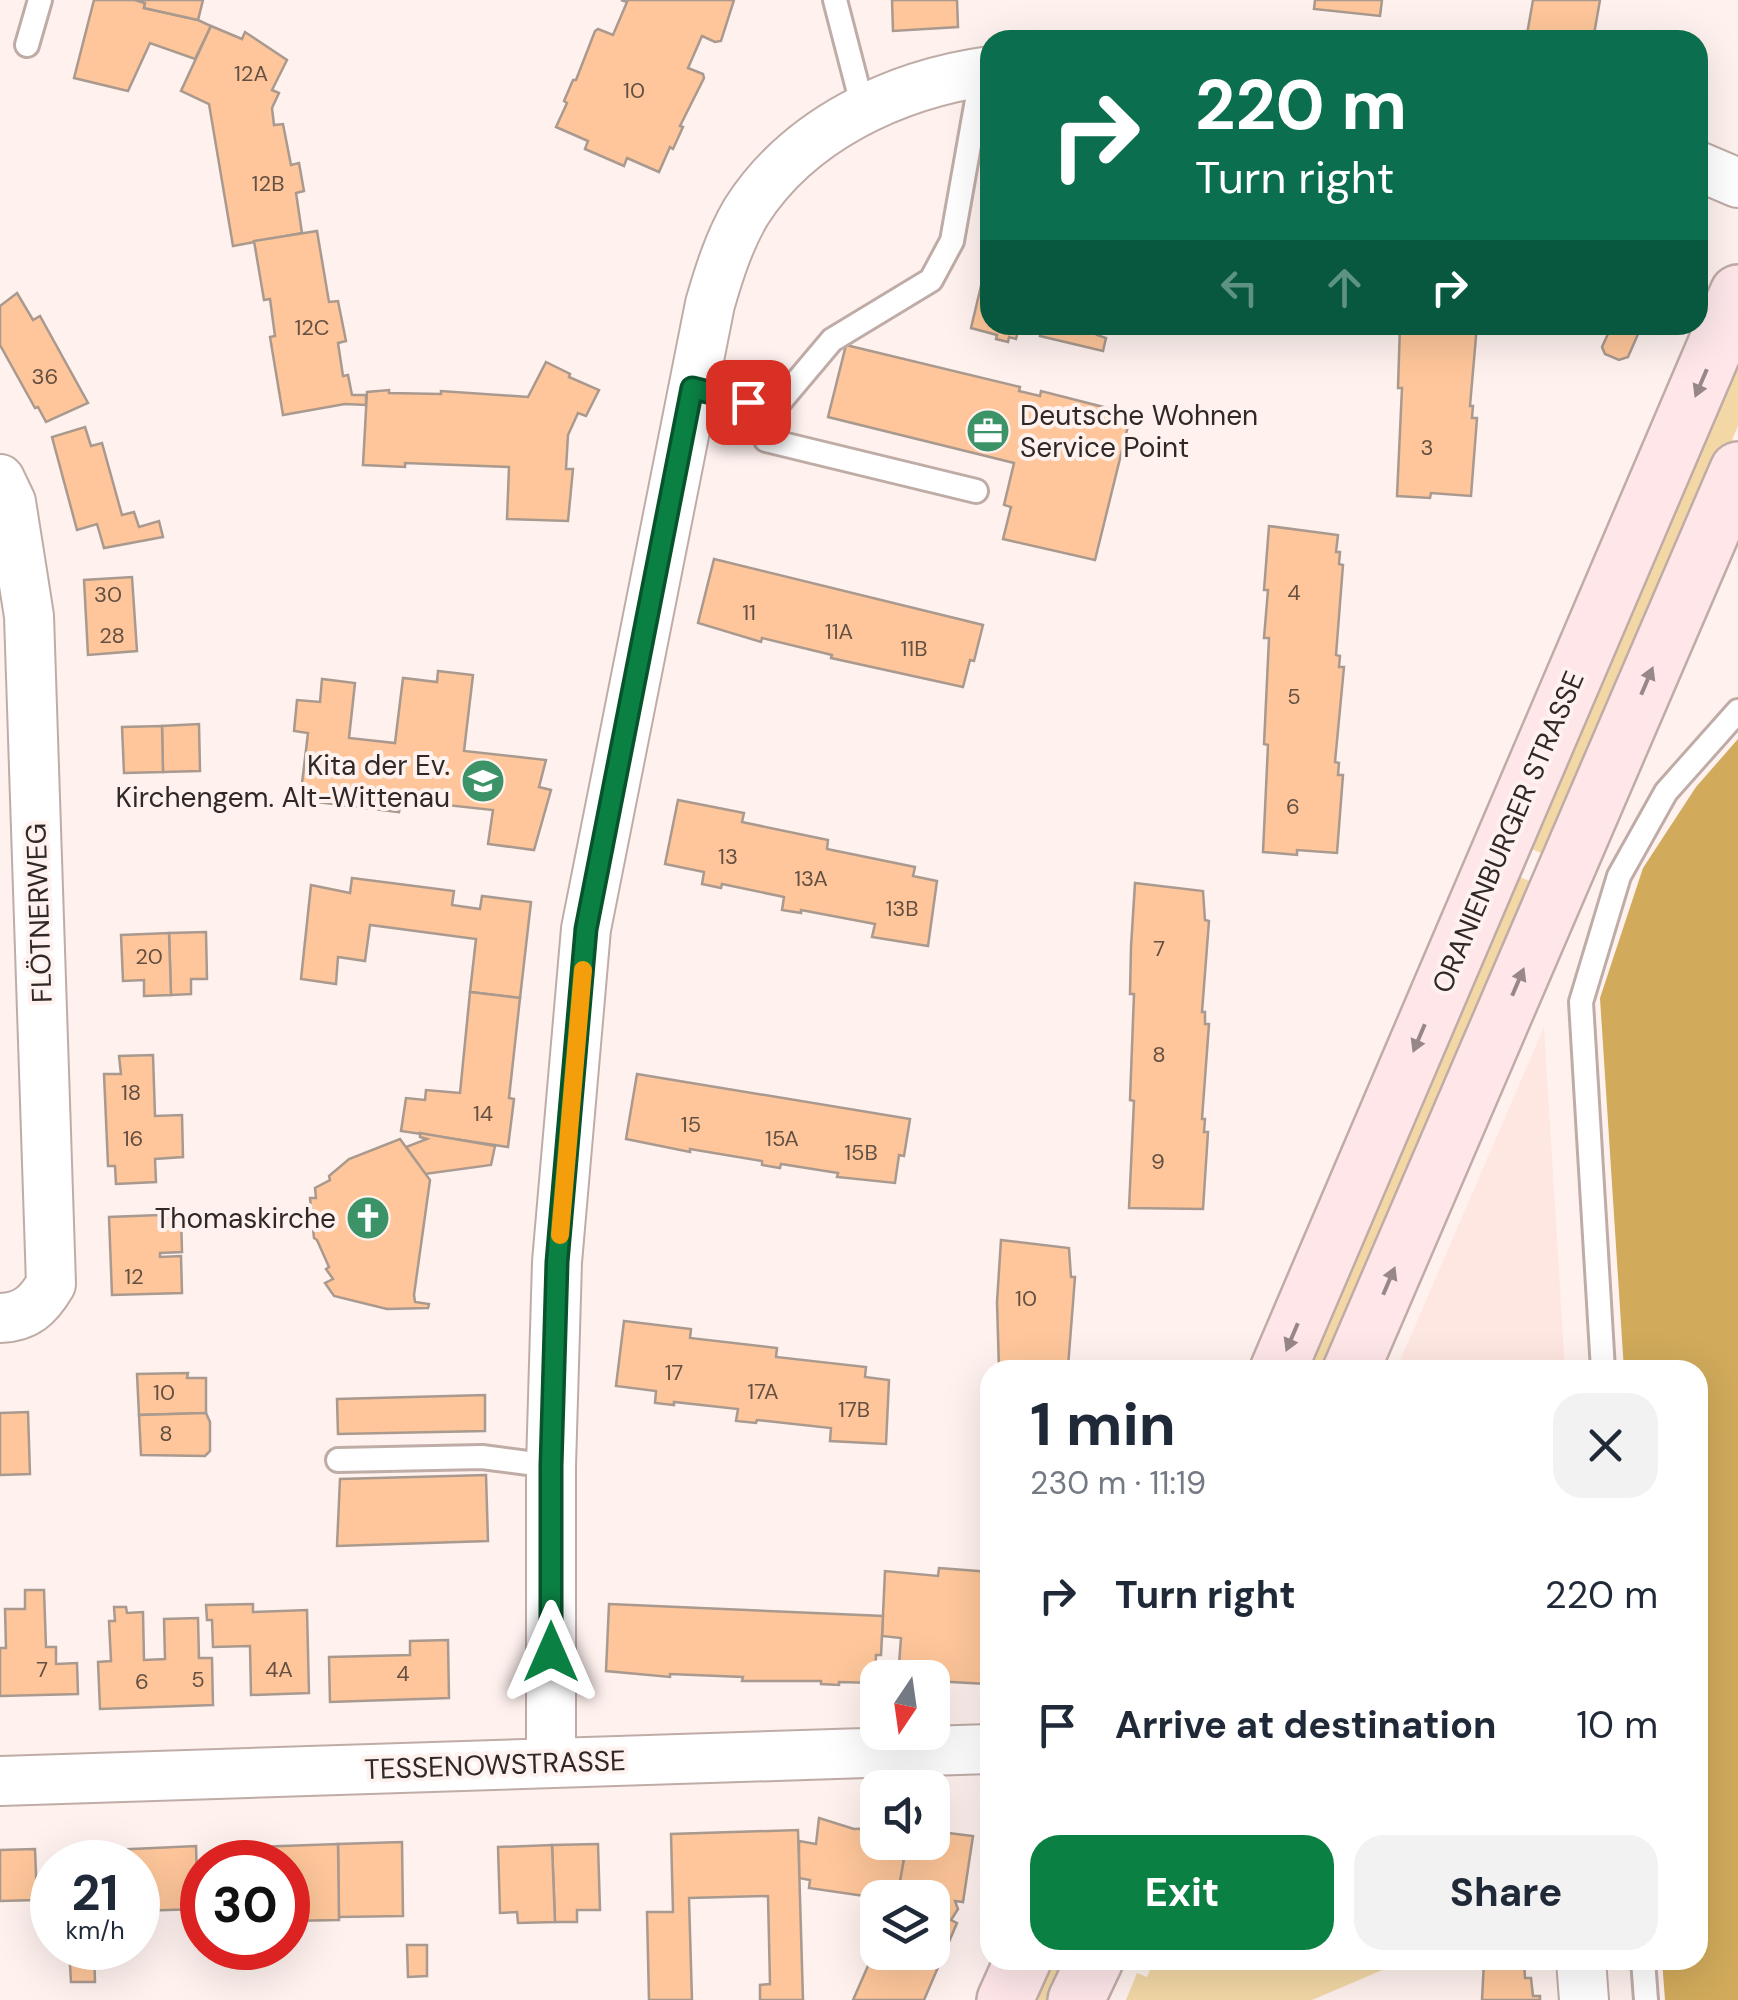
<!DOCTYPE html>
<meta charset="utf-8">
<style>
:root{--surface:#fff;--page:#f2f2f3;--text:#1f2937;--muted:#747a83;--accent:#0b8043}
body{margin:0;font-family:"DM Sans",sans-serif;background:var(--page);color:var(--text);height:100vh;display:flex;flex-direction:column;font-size:38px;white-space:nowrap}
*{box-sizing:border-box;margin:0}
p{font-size:32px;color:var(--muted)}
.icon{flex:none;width:55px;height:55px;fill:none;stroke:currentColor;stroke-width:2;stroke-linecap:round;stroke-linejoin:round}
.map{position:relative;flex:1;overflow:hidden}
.details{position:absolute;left:980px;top:1360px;width:728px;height:610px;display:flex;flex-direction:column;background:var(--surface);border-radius:30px;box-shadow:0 10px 40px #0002}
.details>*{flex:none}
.guide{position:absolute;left:980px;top:30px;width:728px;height:305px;border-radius:30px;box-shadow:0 10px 40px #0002;background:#0b6e4f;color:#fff;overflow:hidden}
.needle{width:65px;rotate:193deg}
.fabs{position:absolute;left:860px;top:1660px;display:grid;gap:20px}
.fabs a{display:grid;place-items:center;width:90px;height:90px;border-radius:20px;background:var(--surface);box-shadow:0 10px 40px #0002;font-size:50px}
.speed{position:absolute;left:30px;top:1840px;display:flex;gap:20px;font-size:50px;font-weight:700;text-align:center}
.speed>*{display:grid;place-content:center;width:130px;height:130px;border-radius:50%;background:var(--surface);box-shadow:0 10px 40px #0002;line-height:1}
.speed small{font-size:25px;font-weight:400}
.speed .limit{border:15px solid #d22;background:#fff;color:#111}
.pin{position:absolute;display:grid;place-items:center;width:85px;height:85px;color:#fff;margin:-42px;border-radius:20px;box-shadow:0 5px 15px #0006}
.me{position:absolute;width:110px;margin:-55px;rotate:0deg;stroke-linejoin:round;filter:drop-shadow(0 0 8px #0008)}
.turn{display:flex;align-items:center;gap:35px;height:210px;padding:0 50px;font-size:45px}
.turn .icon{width:130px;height:130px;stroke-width:2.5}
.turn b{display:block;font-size:70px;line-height:85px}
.lanes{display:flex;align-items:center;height:95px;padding:0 50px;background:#0003;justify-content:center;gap:50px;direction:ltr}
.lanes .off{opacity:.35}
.round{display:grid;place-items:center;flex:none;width:105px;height:105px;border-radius:30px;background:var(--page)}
.overview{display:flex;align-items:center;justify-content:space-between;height:170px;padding:0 50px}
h1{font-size:60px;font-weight:700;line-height:75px}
.button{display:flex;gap:20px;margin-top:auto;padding:20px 50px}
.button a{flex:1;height:115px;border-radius:30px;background:var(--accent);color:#fff;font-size:40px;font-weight:700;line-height:115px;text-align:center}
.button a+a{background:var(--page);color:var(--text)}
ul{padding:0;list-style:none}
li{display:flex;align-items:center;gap:30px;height:130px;padding:0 50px}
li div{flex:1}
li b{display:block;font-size:38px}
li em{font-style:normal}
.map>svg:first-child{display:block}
</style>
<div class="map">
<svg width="1738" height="2000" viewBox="0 0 1738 2000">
<rect width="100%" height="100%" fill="#fef1ee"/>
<path fill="#ffe7e1" d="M1544 1027 1565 1370H1396Z"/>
<g fill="#f3d8a6">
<path d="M1738 341V426L1553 858 1522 845Z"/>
<path d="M1510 873 1541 886 1332 1370H1296Z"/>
<path d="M1040 1960H1062L1053 2000H1023Z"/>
<path d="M1154 1960H1406L1312 2000H1126L1137 1973 1147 1977Z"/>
</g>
<path fill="#d1aa5b" d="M1738 739V2000H1665L1662 1960H1698V1370H1624L1600 998 1643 868 1696 787Z"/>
<g fill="#fec69a" stroke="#a9998e" stroke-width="2.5">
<path d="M94 0H135L145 3 144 8 198 20 211 26 195 59 150 43 128 91 74 78Z"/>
<path d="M135 0H203L198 20 144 8 145 3Z"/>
<path d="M621 0H734L721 41 715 42 702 36 688 68 703 74 704 78 680 126 683 127 673 149 670 147 659 172 627 158 624 166 585 149 588 141 556 127 567 103 564 101 573 80H576L595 31 598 29 613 35 627 2Z"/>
<path d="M892 0H957L958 27 893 31Z"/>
<path d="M1315 0H1382L1380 16 1314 9Z"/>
<path d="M1533 0H1600L1593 40H1526Z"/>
<path d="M211 26 242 39 245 32 287 60 272 90 279 93 272 108 274 125 283 124 291 165 299 163 304 191 296 193 302 233 233 246 209 104 181 91Z"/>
<path d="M317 231 329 302 338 301 346 341 338 343 343 376 348 375 352 395H366V405L345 404 283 415 270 337 275 336 270 299 264 300 254 241Z"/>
<path d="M990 248V325H1099L1097 335 1106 338 1103 351 1040 336 1041 332 1019 327 1016 339 1009 337 1008 342 996 339 997 335 971 328Z"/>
<path d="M17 293 33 320 40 316 88 403 46 422 38 407 35 408 0 345V306Z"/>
<path d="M1400 325H1477L1470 406H1473L1472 418H1477L1471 496 1431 493 1430 498 1397 496 1402 388H1398Z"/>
<path d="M1612 325H1642L1628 357 1619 360 1605 354 1602 347Z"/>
<path d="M846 345 1020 387 1019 391 1040 396 1041 391 1131 414 1095 560 1003 539 1011 507 1004 505 1014 463 828 417Z"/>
<path d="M546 362 570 374 569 377 599 390 586 416 578 413 568 435 566 469H573L568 521 507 519 509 467 405 463V467L363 465 367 392 389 390V393L441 394V391L528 397Z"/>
<path d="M85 427 91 446 102 443 122 515 134 512 139 527 159 521 163 537 104 548 97 524 77 530 52 437Z"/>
<path d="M1269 526 1338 535 1336 552H1340L1339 564 1343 565 1336 655 1340 656 1339 667H1344L1335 762 1339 763 1338 775H1343L1337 853 1297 850V855L1263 852 1268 745 1264 744 1269 638H1264L1268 590H1264Z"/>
<path d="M714 559 983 625 974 661 970 660 963 687 831 658 832 655 762 638 761 642 698 623Z"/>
<path d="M132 577 137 651 88 655 84 580Z"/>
<path d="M438 671 473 675 464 751 546 760 539 787 551 790 534 850 488 844 493 810 401 800 399 812 300 800 308 733 294 731 297 700 320 702 322 679 355 683 349 738 395 743 403 678 437 682Z"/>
<path d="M199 724 200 771 163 772 162 726Z"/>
<path d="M162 726 163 772 124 773 122 727Z"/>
<path d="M678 800 744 813 742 822 828 840 827 849 915 867 913 876 937 881 928 946 872 937 875 924 801 910V913L782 910 784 897 722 884 721 888 702 884 704 872 665 864Z"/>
<path d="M352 878 454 891 452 905 480 909 482 896 531 902 520 998 470 992 476 939 370 925 365 961 338 957 336 984 301 979 311 885 350 893Z"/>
<path d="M1135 883 1203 891 1205 920 1209 921 1202 1012H1205V1024H1209L1202 1119H1205L1204 1132H1208L1203 1209 1129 1208 1134 1101 1130 1100 1134 994H1130L1131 947Z"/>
<path d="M206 932 207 979H191V994L171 995 169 933Z"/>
<path d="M169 933 171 995 144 996V980L123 981 121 935Z"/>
<path d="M470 992 520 998 509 1098 514 1099 508 1147 401 1131 406 1098 425 1100 426 1090 460 1093Z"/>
<path d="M153 1055 155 1116 182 1115 183 1157 155 1159 156 1182 116 1184 115 1166H108L104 1074H121L119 1056Z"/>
<path d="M637 1074 910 1119 904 1156 899 1155 895 1183 837 1177 838 1173 781 1164 780 1168 762 1165V1161L690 1149V1152L626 1139Z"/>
<path d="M420 1133 495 1146 491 1165 425 1174 406 1147 427 1139 420 1137Z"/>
<path d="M400 1139 430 1180 414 1295 415 1302 429 1304 428 1308 387 1309 334 1296 325 1283 333 1279 326 1269 329 1267 317 1240 314 1238 310 1198H316L315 1188 330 1180 329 1176 349 1159Z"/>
<path d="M159 1215V1219L181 1218 182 1252 160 1253V1257L181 1256 182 1293 112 1295 109 1217Z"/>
<path d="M1001 1240 1069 1248 1071 1277H1075L1068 1367 1071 1370H999L997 1302Z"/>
<path d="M624 1321 691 1329 690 1338 777 1348 776 1357 866 1367 865 1377 889 1380 886 1444 830 1441 831 1428 757 1420 756 1423 736 1421 738 1409 674 1402V1405L655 1403 656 1391 616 1386Z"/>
<path d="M188 1373 187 1378H206V1413L139 1415 137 1374Z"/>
<path d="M485 1395V1431L338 1434 337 1399Z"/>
<path d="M28 1412 30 1474 0 1475V1413Z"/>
<path d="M206 1413 210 1422V1451L205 1456 141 1455 139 1415Z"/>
<path d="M486 1475 488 1541 337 1546 340 1479Z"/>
<path d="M939 1568 990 1572V1687L987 1684 933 1681 932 1685V1678H898L901 1638 882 1636 885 1571 938 1576Z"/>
<path d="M25 1590H44L46 1647H56V1664L77 1663 78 1694 0 1696V1648H6L5 1609H25Z"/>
<path d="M253 1604V1612L307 1610 309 1693 251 1695 250 1646 213 1647 212 1620H207L206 1605Z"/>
<path d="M609 1604 883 1616 881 1655H876L875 1683 839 1682V1685L821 1684V1681H742L743 1677 670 1674V1677L606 1671Z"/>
<path d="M114 1607H126L127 1613 143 1612 144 1660 165 1659 164 1619 198 1618 199 1658H212L213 1705 100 1709 98 1662 111 1661 109 1621H115Z"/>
<path d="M448 1640 449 1698 330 1702 329 1657 410 1655V1641Z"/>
<path d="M819 1818 854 1829 878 1828V1842H890L888 1855 904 1858 900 1892 884 1890V1898H878L809 1888 810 1880 799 1878V1841L816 1844Z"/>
<path d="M798 1830 803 2000H760V1985L770 1984 768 1896 689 1898 692 2000H649L647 1912H673L671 1834Z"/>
<path d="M932 1831 973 1836 963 1902 955 1901 958 1909 951 1920 957 1923 924 2000H853L878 1943V1952H932V1898H897L907 1842H932Z"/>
<path d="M402 1842 403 1916 339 1917 338 1844Z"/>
<path d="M338 1844 339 1920 288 1921V1862H255V1847Z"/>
<path d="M598 1844 600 1910H577V1922H555L552 1845Z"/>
<path d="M552 1845 555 1922 518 1923 517 1912 500 1913 498 1847Z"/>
<path d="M196 1846 198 1909 138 1911V1862H89V1851Z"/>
<path d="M35 1849 37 1900 0 1901V1850Z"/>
<path d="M407 1945H427V1976L408 1977Z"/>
<path d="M69 1948H94L95 1982H71Z"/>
<path d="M1524 1960 1525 1978H1531L1533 1996H1540V2000H1482L1484 1961Z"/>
</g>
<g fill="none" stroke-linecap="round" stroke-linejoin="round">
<defs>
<g id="lane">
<path d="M835 0 863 108"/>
<path d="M27 45 40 0"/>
<path d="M692 388 723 394 773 410"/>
<path d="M976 491 766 440 773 410 832 340 931 280 952 241 982 72"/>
<path d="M1603 1370 1581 1002 1619 876 1666 792 1738 711"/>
<path d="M338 1460 482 1457 551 1466"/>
<path d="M1643 1960 1646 2000"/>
</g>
<g id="street">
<path d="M1698 166 1738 183"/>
<path d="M0 479 11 502 29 616 51 1284C38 1306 26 1317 0 1318"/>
<path d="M551 1763V1466L557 1262 586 929 710 304C719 273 729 241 746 212 799 129 896 84 990 71"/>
<path d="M0 1781 990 1749"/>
<path d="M1581 1960 1584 2000"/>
</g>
<g id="secondary">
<path d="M1278 1370 1738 293"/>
<path d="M1351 1370 1738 470"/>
<path d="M1005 2000 1023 1960"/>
<path d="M1076 2000 1095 1960"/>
</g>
</defs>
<use href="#lane" stroke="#c0aca7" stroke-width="28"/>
<use href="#street" stroke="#c0aca7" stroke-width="52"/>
<use href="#secondary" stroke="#c0aca7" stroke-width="60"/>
<use href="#lane" stroke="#fff" stroke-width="22"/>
<use href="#street" stroke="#fff" stroke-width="48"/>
<use href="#secondary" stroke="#fee6e9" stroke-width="55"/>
</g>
<defs><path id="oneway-solid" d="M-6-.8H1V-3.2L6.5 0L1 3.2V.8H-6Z" transform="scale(2.5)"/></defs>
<g fill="#978788">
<use href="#oneway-solid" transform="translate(1701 383) rotate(113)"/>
<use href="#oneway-solid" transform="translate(1647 681) rotate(-67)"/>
<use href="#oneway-solid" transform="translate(1518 982) rotate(-67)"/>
<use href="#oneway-solid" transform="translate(1419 1038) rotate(113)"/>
<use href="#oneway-solid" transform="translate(1389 1281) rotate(-67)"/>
<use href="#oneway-solid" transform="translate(1292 1337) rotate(113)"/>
</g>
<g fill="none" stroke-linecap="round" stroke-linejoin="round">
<defs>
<path id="route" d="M551 1652V1466L557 1262 586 929 692 388 748 402"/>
</defs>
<use href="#route" stroke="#07532c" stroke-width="25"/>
<use href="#route" stroke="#0b8043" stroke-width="18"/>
<path stroke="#f59e0b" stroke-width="18" d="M560 1235 583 970"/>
</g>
<defs>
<symbol id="office-disc" viewBox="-11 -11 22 22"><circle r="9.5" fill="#3c9367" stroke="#fef1ee"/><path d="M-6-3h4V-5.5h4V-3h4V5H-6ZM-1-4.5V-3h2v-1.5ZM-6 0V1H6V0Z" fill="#fff"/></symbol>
<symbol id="school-disc" viewBox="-11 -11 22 22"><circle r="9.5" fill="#3c9367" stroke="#fef1ee"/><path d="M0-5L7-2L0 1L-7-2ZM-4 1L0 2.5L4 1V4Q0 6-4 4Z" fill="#fff"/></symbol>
<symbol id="church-disc" viewBox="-11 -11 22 22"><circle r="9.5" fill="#3c9367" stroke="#fef1ee"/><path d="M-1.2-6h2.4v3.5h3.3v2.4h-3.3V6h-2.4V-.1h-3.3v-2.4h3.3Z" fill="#fff"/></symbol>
</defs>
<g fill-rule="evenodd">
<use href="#office-disc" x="963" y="406" width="50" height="50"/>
<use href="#school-disc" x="458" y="756" width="50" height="50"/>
<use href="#church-disc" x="343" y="1193" width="50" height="50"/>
</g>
<g text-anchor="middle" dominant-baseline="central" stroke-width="8" stroke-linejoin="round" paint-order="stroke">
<g font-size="22" fill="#645043">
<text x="251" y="73">12A</text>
<text x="634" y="90">10</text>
<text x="268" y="183">12B</text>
<text x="312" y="327">12C</text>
<text x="45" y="376">36</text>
<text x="1427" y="447">3</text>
<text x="1294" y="592">4</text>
<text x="108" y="594">30</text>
<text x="749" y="612">11</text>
<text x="839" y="631">11A</text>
<text x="112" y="635">28</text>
<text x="914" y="648">11B</text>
<text x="1294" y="696">5</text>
<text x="1293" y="806">6</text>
<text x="728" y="856">13</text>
<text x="811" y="878">13A</text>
<text x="902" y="908">13B</text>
<text x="1159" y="948">7</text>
<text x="149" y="956">20</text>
<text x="1159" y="1054">8</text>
<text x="131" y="1092">18</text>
<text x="483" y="1113">14</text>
<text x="691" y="1124">15</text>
<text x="133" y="1138">16</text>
<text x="782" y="1138">15A</text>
<text x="861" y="1152">15B</text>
<text x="1158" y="1161">9</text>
<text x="134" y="1276">12</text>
<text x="1026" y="1298">10</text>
<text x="674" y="1372">17</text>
<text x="763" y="1391">17A</text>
<text x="164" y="1392">10</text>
<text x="854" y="1409">17B</text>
<text x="166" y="1433">8</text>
<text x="42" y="1669">7</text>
<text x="279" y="1669">4A</text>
<text x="403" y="1673">4</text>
<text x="198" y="1679">5</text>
<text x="142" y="1681">6</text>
</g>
<g font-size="28" fill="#302826" stroke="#fef1ee" text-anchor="end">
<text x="1020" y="415" text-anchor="start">Deutsche Wohnen<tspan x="1020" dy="32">Service Point</tspan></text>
<text x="450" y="765">Kita der Ev.<tspan x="450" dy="32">Kirchengem. Alt-Wittenau</tspan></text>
<text x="336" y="1218">Thomaskirche</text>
</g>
<g font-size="28" fill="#302826" stroke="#fef1ee">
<text transform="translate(1508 832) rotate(-67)">ORANIENBURGER STRASSE</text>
<text transform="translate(39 913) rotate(-92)">FLÖTNERWEG</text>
<text transform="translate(495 1765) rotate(-2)">TESSENOWSTRASSE</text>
</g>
</g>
</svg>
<div class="fabs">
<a><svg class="needle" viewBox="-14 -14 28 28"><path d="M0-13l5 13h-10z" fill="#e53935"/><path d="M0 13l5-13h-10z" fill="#747a83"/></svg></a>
<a><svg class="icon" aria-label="sound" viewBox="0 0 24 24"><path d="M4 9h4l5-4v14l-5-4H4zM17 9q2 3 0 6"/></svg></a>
<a><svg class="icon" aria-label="layers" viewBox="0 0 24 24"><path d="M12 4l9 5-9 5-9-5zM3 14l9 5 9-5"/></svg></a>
</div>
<div class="speed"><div>21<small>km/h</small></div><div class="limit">30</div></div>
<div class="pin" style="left:748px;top:402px;background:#d93025"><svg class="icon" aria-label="arrive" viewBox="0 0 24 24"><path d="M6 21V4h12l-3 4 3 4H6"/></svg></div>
<svg class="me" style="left:551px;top:1652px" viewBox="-20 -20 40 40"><path d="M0-17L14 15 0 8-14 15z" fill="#0b8043" stroke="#fff" stroke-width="4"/></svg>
<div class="guide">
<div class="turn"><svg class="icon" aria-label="right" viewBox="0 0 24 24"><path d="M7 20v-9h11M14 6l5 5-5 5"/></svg><div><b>220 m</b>Turn right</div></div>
<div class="lanes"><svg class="icon off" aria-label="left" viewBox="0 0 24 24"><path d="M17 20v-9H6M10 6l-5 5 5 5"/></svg><svg class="icon off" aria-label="ahead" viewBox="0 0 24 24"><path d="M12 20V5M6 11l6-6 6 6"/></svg><svg class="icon" aria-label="right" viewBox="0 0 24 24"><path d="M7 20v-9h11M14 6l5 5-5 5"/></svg></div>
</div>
<section class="details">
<div class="overview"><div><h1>1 min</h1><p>230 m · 11:19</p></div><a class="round"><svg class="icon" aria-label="close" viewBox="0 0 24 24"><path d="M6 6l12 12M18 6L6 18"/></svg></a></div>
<ul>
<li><svg class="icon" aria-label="right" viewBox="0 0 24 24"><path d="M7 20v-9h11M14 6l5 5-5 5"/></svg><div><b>Turn right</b></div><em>220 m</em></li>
<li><svg class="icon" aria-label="arrive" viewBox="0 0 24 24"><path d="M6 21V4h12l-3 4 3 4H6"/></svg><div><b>Arrive at destination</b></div><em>10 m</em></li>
</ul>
<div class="button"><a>Exit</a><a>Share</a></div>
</section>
</div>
